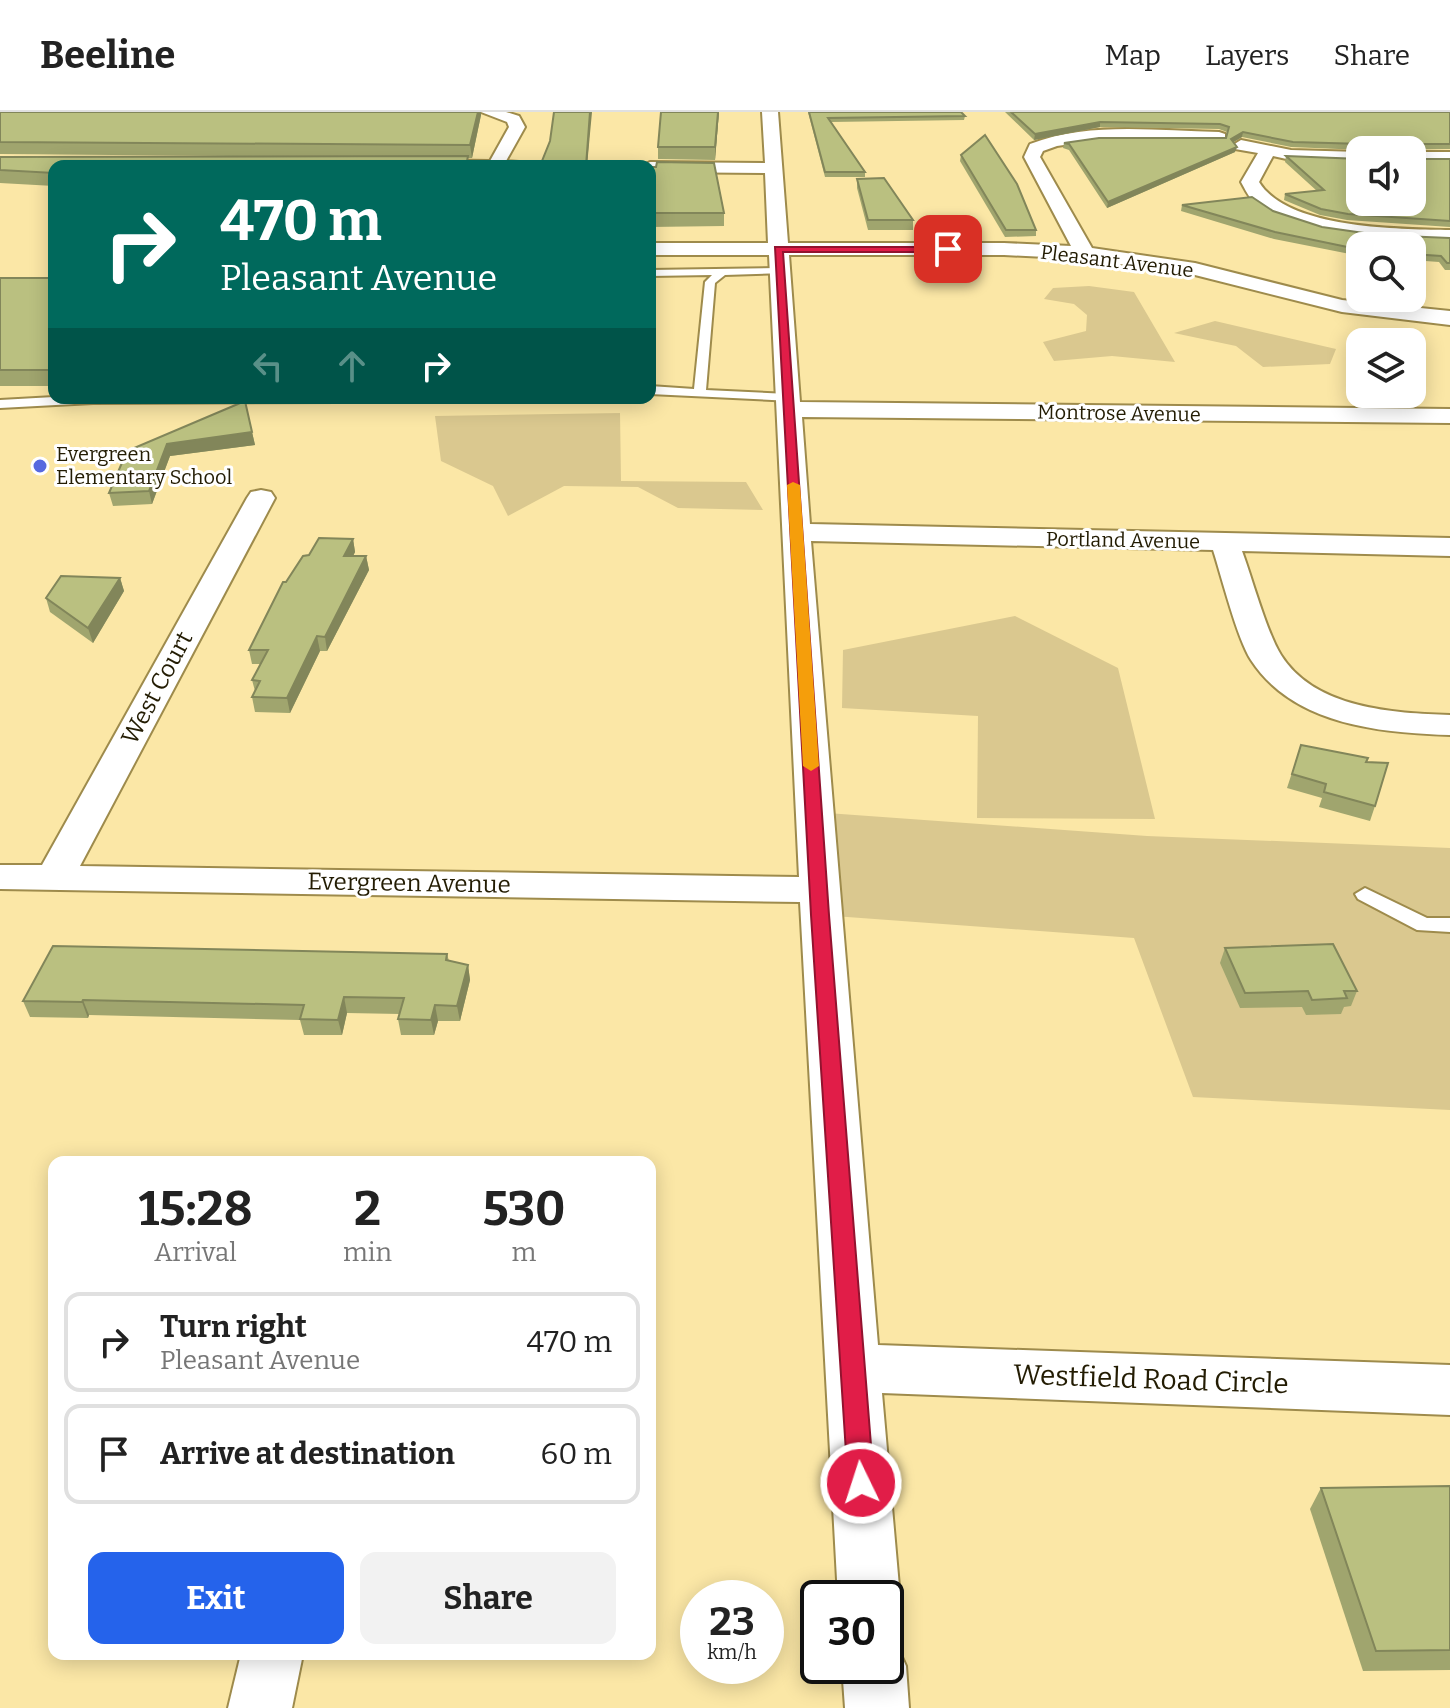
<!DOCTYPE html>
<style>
:root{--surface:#fff;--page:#f2f2f2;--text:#222;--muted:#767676;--line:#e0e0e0;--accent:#2563eb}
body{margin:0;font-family:Bitter,serif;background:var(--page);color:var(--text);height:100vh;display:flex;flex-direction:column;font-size:30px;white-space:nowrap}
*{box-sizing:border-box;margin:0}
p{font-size:26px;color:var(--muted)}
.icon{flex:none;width:44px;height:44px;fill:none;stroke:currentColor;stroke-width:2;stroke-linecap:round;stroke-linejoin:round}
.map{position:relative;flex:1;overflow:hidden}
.drawer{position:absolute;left:48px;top:1044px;width:608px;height:504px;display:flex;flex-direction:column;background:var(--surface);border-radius:16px;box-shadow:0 4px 20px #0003}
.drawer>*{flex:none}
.top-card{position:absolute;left:48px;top:48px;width:608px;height:244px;border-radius:16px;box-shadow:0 4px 20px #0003;background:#00695c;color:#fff;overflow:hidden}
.fabs{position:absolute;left:1346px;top:24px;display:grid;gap:16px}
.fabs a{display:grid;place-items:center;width:80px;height:80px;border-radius:16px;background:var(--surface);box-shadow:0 4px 20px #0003;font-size:40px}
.speed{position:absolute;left:680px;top:1468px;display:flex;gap:16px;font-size:40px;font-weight:700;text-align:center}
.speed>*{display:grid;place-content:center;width:104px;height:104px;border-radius:50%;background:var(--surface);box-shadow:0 4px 20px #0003;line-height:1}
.speed small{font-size:20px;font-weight:400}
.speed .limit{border:4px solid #111;border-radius:12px;background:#fff;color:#111}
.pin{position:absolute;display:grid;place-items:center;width:68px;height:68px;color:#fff;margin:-34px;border-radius:16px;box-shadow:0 4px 12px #0006}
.me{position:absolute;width:88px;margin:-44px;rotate:356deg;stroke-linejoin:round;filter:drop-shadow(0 0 6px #0008)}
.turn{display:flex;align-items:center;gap:28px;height:168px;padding:0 40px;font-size:36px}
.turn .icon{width:104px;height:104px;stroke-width:2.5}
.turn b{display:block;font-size:56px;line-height:68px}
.lanes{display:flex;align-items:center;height:76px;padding:0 40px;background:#0003;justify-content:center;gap:40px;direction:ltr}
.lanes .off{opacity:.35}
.eta{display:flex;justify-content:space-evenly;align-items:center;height:136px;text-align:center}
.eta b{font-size:48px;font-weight:700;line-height:56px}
.cta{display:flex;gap:16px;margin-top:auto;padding:16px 40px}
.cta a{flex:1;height:92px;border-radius:16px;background:var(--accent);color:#fff;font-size:32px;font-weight:700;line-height:92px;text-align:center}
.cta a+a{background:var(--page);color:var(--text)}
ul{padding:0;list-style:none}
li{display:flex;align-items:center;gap:24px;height:100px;margin:0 16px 12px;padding:0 24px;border:4px solid var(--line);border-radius:16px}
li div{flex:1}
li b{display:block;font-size:30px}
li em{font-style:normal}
header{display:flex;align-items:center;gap:48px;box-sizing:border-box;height:112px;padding:0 40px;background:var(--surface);border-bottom:2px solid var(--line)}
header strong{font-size:38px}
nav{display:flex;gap:44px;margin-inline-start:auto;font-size:28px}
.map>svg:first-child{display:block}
</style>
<header>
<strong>Beeline</strong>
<nav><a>Map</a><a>Layers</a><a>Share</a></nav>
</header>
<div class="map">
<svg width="1450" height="1596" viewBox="0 0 1450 1596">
<rect width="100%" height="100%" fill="#fbe7a6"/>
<g fill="#dac88f">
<path d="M1089 174 1134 180 1175 250 1112 244 1054 249 1043 230 1086 219 1087 203 1074 192 1044 187 1053 176Z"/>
<path d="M1215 209 1336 237 1330 252 1263 255 1236 234 1174 221Z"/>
<path d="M620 301 621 369 746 370 763 398 678 396 638 375 564 374 508 404 493 374 441 349 435 304Z"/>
<path d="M1015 504 1118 556 1155 707 977 706 978 604 842 596 843 538Z"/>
<path d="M813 700 1147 724 1450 736V998L1193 985 1134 826 820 803Z"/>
</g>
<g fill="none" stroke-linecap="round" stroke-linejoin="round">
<defs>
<g id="service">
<path d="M780 156 785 159 784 161 725 163 715 171 706 278 788 282 792 283V289L650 282V274L694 277 705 170 712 163 650 164V158Z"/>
<path d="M54 285V286H346L340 290 93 291 0 296V288Z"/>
<path d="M1365 776 1427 806H1450V820L1417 818 1358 787 1355 782Z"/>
</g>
<g id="minor">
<path d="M481 0H506L519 4 525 15 506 49 519 50 522 54H405L407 49 413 48 490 49 509 15 507 10Z"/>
<path d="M762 0H778L788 131H1004L1071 134 1024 45 1030 32C1090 9 1157 19 1219 20L1225 22V28H1098L1057 34 1043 39 1040 45 1092 136 1195 151 1342 188 1450 199V213L1342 200 1195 163 1085 147 1004 143H789L800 290 1450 297V311L802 305 810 412 1450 426V444L1242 439C1252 466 1267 521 1281 543 1315 597 1394 601 1450 603V623C1381 621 1293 613 1251 548 1237 526 1222 466 1213 438L811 429 878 1233 1450 1253V1303L882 1281 900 1486 891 1508 886 1509V1486H838L800 790 0 777V753H42L247 386 251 380 261 378 271 380 275 386 80 754 799 765 769 143H650V131H768L765 61 650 60V54H642L650 50 765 51Z"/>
<path d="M1241 28 1291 38 1360 40V50L1291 48 1273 44 1259 70C1288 117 1399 117 1450 118V130C1398 129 1296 125 1255 91 1249 86 1245 77 1241 70L1258 41 1235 37 1233 33Z"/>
<rect x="1412" y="40" width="38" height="10"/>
<path d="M886 1527 896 1532 906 1554 909 1596H845L842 1554H886Z"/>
<path d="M241 1542H303L292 1596H228Z"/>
</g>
</defs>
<use href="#service" stroke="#9e8b4c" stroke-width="4"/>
<use href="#minor" stroke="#9e8b4c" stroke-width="4"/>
<use href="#service" fill="#fff" fill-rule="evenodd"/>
<use href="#minor" fill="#fff" fill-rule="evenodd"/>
</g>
<g fill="#a0a56e">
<path d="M0 0 481 3 472 46H468L469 54H54V74L0 71V45H336L0 42Z"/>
<path d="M719 0 715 48 658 47V35Z"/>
<path d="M808 0H961L965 4 964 8 831 10 865 60V65H825Z"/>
<path d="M1005 0H1450V37L1362 38 1291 35 1242 25 1234 30 1235 40 1107 96 1069 38 1063 36 1064 31 1226 26 1227 20 1219 17 1100 15 1034 28Z"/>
<path d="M961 43 1036 118V124L1005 125 960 49Z"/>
<path d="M1286 44 1360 47H1450V115L1347 108 1320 103 1284 88 1285 82 1317 79 1285 50Z"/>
<path d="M650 55 724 101V114L650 115Z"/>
<path d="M857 67 913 108V118H868L857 76Z"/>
<path d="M1182 93 1273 99 1322 115 1378 123 1450 126V158H1445L1439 150 1412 148V134H1360V144L1355 143 1274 127 1181 99Z"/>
<rect x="0" y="166" width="54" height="108"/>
<path d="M252 320 255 333 170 344 152 392 113 394 109 381 127 339Z"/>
<path d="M353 427 355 440 353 444H366L369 458 327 539H320L290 601 255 600 252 585 255 579 252 568 261 552H252L249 538 309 443Z"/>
<path d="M120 466 124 479 93 531 50 500 46 486Z"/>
<path d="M1301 633 1367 650 1375 694 1370 709 1319 695 1322 686 1287 676Z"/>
<path d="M1225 836 1357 879 1351 894 1344 895 1341 902 1306 903 1302 895 1240 896 1220 851Z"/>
<path d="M447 842 449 849 468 853 470 868 460 909H438L434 923H401L398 907 400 902 347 901 342 923H304L300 908 89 903 88 906 30 905 23 889Z"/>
<path d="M1450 1374V1558L1363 1559 1310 1397 1321 1376Z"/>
</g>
<g fill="#82865a">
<path d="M478 0H481V3L472 46 470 33Z"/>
<path d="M590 0H592L587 54H586Z"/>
<path d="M718 0H719L715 48V35Z"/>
<path d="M1100 10V15L1034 28 1035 22Z"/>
<path d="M1243 20 1242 25 1230 32 1231 27Z"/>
<path d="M1237 35 1235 40 1107 96 1108 90Z"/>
<path d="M252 320 255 333 170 344 152 392 149 379 167 332Z"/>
<path d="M353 427 355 440 347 457 344 444Z"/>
<path d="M366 444 369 458 327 539 325 525Z"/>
<path d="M120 466 124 479 93 531 88 516Z"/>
<path d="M317 524 320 539 290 601 287 586Z"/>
<path d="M468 853 470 868 460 909 457 894Z"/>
<path d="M344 885 347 901 342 923 338 908Z"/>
<path d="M83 888 89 903 88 906 82 890Z"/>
<path d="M435 893 438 909 434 923 431 908Z"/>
</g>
<g fill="#bac080" stroke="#82865a" stroke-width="2">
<path d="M0 0H478L470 33 0 30Z"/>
<path d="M554 0H590L586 54H540L550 29Z"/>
<path d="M661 0H718L715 35H658Z"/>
<path d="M809 0H961L965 4 828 6 865 60H825Z"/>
<path d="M1011 0H1450V32H1411V38H1364V32L1293 30 1243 20 1231 27 1237 35 1108 90 1069 32 1064 31 1099 26H1226L1229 15 1220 12 1100 10 1035 22Z"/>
<path d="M985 23 1017 72 1036 118H1006L961 43Z"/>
<path d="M468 44 466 54H54V61L0 58V45Z"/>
<path d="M1286 44 1360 47V90H1412V46L1414 47H1450V109L1348 102 1321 97 1285 82 1324 78Z"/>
<path d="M657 50 714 51 724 101H650V55H656Z"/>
<path d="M884 66 913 108H868L857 67Z"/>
<path d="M1252 85 1273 99 1322 115 1378 123 1450 126V151H1447L1441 144 1412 142V134H1360V137H1357L1275 120 1182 93Z"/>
<rect x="0" y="166" width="54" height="92"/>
<path d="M245 289 252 320 167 332 149 379 109 381 127 339Z"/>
<path d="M319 426 353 427 344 444H366L325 525 317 524 287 586 252 585 260 569 252 568 268 538H249L283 470H286L303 444 309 443Z"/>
<path d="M61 464 120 466 88 516 46 486Z"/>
<path d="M1301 633 1368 646 1366 650 1388 651 1375 694 1324 680 1326 672 1292 662Z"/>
<path d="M1333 832 1357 879H1344L1347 886 1312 888 1308 879 1245 881 1225 836Z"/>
<path d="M53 834 447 842 446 848 468 853 457 894 435 893 431 908 398 907 404 886 344 885 338 908 300 907 304 893 83 888 82 890 23 889Z"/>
<path d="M1450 1374V1538L1376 1539 1321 1376Z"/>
</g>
<path fill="#e11d48" stroke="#92132f" stroke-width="2" d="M775 135H948L952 137 948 140H783L829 803 874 1371 870 1380 861 1383 852 1380 848 1371 811 803Z"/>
<path fill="#f59e0b" d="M793 370 800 373 819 654 811 659 803 654 787 373Z"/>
<circle fill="#5769df" stroke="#fff" stroke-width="3" cx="40" cy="354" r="8"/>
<g text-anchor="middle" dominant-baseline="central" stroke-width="6" stroke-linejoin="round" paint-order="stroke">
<g font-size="20" fill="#231c03" stroke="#fff">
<text transform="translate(1117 149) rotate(7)">Pleasant Avenue</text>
<text transform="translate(1119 301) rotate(1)">Montrose Avenue</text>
<text transform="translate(1123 428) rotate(1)">Portland Avenue</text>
</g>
<g font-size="20" fill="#231c03" stroke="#fff" text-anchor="start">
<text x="56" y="342">Evergreen<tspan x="56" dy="23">Elementary School</tspan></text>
</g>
<g font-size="24" fill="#231c03" stroke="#fff">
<text transform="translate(157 576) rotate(-62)">West Court</text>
<text transform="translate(409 771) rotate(1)">Evergreen Avenue</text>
</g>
<g font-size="28" fill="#231c03" stroke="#fff">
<text transform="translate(1151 1267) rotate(2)">Westfield Road Circle</text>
</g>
</g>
</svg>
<div class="fabs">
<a><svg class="icon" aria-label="sound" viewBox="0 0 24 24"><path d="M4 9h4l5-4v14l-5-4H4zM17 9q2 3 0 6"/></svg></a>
<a><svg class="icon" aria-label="search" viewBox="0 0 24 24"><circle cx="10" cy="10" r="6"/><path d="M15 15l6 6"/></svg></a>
<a><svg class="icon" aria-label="layers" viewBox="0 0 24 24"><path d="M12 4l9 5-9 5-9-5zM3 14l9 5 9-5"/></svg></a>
</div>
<div class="speed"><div>23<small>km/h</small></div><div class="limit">30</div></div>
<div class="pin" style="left:948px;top:137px;background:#d93025"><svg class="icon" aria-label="arrive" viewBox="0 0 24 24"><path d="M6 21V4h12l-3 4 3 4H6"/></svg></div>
<svg class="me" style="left:861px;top:1371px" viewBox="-20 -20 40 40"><circle r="17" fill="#e11d48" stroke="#fff" stroke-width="3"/><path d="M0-11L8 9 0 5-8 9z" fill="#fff"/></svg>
<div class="top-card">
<div class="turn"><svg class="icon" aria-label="right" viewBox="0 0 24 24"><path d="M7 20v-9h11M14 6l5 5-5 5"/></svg><div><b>470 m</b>Pleasant Avenue</div></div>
<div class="lanes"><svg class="icon off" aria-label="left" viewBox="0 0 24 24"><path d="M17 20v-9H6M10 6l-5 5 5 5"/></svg><svg class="icon off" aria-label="ahead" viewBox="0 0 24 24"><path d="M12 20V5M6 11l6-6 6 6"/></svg><svg class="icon" aria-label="right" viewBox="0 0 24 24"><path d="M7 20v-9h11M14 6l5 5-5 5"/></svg></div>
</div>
<section class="drawer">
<div class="eta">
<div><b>15:28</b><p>Arrival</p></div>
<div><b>2</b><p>min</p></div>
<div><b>530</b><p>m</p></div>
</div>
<ul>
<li><svg class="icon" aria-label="right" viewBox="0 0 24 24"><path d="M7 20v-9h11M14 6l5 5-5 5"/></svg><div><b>Turn right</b><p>Pleasant Avenue</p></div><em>470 m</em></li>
<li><svg class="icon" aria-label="arrive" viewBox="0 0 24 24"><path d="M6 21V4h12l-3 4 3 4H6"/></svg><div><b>Arrive at destination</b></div><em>60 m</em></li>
</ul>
<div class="cta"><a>Exit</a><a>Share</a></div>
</section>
</div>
